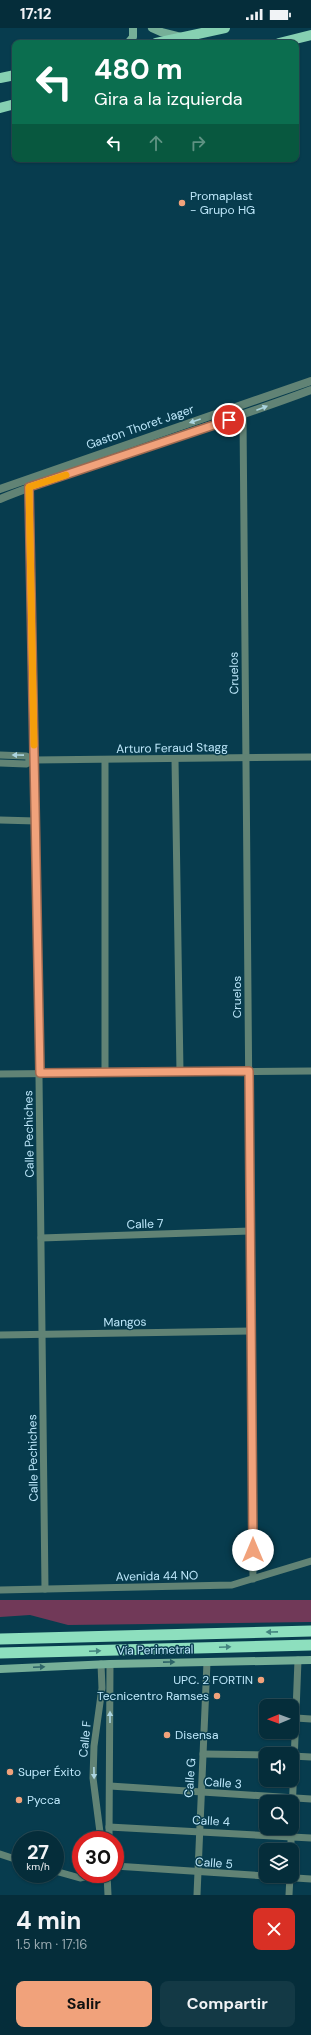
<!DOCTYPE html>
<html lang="es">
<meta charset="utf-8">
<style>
:root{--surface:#052d3a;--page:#133945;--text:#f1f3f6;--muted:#97a8af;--line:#264954;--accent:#f1a27b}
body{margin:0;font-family:"DM Sans",sans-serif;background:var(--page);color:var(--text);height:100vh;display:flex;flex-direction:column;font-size:15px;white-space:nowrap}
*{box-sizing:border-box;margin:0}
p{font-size:13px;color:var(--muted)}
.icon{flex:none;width:22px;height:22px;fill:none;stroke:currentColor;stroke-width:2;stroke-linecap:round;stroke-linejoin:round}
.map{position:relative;height:1867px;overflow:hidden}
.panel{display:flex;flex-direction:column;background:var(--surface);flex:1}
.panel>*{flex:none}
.top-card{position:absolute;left:12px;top:12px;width:287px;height:122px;border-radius:8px;box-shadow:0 1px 3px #0004,0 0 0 1px var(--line);background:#0b6e4f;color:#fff;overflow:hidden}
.needle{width:26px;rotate:269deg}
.fabs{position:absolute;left:259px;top:1671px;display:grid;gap:8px}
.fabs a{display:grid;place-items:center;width:40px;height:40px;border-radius:8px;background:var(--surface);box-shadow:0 1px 3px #0004,0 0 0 1px var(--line);font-size:20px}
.speed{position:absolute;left:12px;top:1803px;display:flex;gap:8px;font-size:20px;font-weight:700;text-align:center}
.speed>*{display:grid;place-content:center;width:52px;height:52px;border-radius:50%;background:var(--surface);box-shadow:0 1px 3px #0004,0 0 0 1px var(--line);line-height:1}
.speed small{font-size:10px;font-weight:400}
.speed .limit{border:6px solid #d22;background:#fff;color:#111}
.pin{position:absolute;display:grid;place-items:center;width:34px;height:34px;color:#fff;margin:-17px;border:2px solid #fff;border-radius:50%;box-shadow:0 1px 4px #0007}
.me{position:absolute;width:44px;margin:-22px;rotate:0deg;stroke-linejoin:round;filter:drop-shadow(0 0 3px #0008)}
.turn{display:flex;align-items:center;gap:14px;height:84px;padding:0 16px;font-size:18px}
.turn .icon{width:52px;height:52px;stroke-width:2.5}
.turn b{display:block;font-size:28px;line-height:34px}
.lanes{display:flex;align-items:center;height:38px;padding:0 16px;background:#0003;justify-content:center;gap:20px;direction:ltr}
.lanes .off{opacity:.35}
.round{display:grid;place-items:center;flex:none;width:42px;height:42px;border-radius:8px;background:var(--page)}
.overview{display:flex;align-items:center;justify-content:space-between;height:68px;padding:0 16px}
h1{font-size:24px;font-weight:700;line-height:30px}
.button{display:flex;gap:8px;margin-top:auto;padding:8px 16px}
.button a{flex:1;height:46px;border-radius:8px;background:var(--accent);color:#111;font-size:16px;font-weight:700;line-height:46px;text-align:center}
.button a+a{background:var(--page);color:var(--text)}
.status{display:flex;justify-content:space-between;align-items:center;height:28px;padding:0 20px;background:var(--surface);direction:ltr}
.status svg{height:11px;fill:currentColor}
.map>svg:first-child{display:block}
</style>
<div class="status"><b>17:12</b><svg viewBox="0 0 49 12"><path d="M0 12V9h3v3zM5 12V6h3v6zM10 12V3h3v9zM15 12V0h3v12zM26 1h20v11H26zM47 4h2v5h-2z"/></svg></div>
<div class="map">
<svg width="311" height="1867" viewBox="0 0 311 1867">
<rect width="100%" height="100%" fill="#073c4e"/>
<path fill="#713958" d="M0 1572H311V1594L68 1597 30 1587 0 1589Z"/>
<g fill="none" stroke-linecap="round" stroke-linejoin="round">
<g stroke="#618375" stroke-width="7">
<path d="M243 388 253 1551"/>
<path d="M29 459 36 793 45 1561"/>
<path d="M0 727 26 728 34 732"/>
<path d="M175 731 180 1044"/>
<path d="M0 735 26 736 34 732 311 729"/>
<path d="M0 792 36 793"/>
<path d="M105 1045V732"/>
<path d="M0 1046 311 1043"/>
<path d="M41 1210 250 1203"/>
<path d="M0 1307 251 1303"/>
<path d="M0 1562 232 1557 311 1533"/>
<path d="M296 1690 311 1691"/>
<path d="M203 1726 266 1727"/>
<path d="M292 1728 311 1729"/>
<path d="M110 1758 311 1771"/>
<path d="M292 1786 298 1632"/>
<path d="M109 1799 311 1810"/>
<path d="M101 1812 93 1750 94 1718 102 1660 101 1636"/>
<path d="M109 1812 110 1636"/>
<path d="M291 1822V1800"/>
<path d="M0 1826 21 1833"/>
<path d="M115 1838 311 1851"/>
<path d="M55 1843 80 1850 96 1846"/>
<path d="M107 1846 108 1867"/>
<path d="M197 1867 207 1634"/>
<path d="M289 1867 290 1848"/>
</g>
<g stroke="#618375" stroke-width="8">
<path d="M0 461 311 353"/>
<path d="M0 471C102 430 208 401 311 362"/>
</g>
<g stroke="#76af98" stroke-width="8">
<path d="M152 0 161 4 181 9"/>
<path d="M128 15 133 9V0"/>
<path d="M0 1641 110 1636 311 1632"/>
</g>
<g stroke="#86d0b2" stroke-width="10">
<path d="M156 15 225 0"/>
<path d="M279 15 311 7"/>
<path d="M0 50 15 47"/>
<path d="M0 80 15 76"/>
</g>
<g stroke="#8ddfbe" stroke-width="11">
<path d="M0 1611 311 1603"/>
<path d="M0 1625 311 1617"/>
</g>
</g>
<defs><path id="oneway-solid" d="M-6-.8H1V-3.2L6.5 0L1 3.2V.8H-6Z"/></defs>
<g fill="#abd4e0">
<use href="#oneway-solid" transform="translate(262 380) rotate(-21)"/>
<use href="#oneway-solid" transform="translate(195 393) rotate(161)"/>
<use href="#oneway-solid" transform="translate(18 727) rotate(-179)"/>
<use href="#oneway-solid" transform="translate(110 1689) rotate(-90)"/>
<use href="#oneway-solid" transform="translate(94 1745) rotate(89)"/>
</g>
<g fill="#438580">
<use href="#oneway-solid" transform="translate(272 1604) rotate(179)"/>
<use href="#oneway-solid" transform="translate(225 1619) rotate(-2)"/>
<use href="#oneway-solid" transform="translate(95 1623) rotate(-2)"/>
</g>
<g fill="#2e6468">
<use href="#oneway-solid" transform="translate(169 1634) rotate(-1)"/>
<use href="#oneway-solid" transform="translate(39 1639) rotate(-3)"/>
</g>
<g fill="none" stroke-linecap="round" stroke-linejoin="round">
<defs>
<path id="route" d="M229 392 29 459 40 1045 249 1043 253 1522"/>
</defs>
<use href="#route" stroke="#9d6950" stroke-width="10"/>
<use href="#route" stroke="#f1a27b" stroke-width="7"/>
<path stroke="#f59e0b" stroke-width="7" d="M34 717 29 459 66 447"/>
</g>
<g fill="#f1a27b" stroke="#073c4e" stroke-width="1.5">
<circle cx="182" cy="175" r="4"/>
<circle cx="261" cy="1652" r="4"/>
<circle cx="217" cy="1668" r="4"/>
<circle cx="167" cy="1707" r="4"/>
<circle cx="10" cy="1744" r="4"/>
<circle cx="19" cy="1772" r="4"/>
</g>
<g text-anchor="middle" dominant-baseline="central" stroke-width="3" stroke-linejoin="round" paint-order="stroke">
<g font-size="12" fill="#bee8fb" stroke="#073c4e" text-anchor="start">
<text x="190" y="168">Promaplast<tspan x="190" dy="14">- Grupo HG</tspan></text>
<text x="253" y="1652" text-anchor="end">UPC. 2 FORTIN</text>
<text x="209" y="1668" text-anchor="end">Tecnicentro Ramses</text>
<text x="175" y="1707">Disensa</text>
<text x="18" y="1744">Super Éxito</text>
<text x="27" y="1772">Pycca</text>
</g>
<g font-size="12" fill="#bee8fb" stroke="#073c4e">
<text transform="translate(140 399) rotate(-19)">Gaston Thoret Jager</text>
<text transform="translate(234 645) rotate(-91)">Cruelos</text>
<text transform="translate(172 720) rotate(-1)">Arturo Feraud Stagg</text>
<text transform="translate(237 969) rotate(-90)">Cruelos</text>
<text transform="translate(29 1106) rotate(-91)">Calle Pechiches</text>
<text transform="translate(145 1196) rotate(-2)">Calle 7</text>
<text transform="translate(125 1294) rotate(-1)">Mangos</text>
<text transform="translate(33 1430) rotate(-91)">Calle Pechiches</text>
<text transform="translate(157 1548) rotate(-1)">Avenida 44 NO</text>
<text transform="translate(155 1622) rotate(-1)">Vía Perimetral</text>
<text transform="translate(85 1711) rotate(-84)">Calle F</text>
<text transform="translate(190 1750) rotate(-86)">Calle G</text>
<text transform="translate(223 1755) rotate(4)">Calle 3</text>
<text transform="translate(211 1793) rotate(3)">Calle 4</text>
<text transform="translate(214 1835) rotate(4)">Calle 5</text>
</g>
</g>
</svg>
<div class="fabs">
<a><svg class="needle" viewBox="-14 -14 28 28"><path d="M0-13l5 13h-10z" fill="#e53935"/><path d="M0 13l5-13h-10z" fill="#97a8af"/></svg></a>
<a><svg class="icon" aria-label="sound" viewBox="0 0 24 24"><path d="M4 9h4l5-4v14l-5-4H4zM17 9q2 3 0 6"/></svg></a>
<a><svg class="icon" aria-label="search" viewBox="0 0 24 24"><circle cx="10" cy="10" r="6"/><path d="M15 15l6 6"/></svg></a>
<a><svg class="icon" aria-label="layers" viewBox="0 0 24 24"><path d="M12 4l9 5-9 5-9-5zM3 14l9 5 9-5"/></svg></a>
</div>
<div class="speed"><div>27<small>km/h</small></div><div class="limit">30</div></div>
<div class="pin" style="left:229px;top:392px;background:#d93025"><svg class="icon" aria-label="arrive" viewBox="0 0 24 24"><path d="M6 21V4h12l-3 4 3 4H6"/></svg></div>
<svg class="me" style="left:253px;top:1522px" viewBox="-20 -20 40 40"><circle r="19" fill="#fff"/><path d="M0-13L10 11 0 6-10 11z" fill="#f1a27b"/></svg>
<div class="top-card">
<div class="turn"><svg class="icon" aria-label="left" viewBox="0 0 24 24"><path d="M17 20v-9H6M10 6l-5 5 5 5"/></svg><div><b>480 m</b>Gira a la izquierda</div></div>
<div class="lanes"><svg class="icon" aria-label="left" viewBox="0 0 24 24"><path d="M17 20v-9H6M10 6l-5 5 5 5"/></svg><svg class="icon off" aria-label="ahead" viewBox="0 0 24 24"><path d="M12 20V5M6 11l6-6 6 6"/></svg><svg class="icon off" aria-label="right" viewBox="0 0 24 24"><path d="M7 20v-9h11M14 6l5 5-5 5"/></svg></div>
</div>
</div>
<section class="panel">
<div class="overview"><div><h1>4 min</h1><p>1.5 km · 17:16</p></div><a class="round" style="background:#d93025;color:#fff"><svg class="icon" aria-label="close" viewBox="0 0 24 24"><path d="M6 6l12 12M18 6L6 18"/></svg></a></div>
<div class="button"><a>Salir</a><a>Compartir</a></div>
</section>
